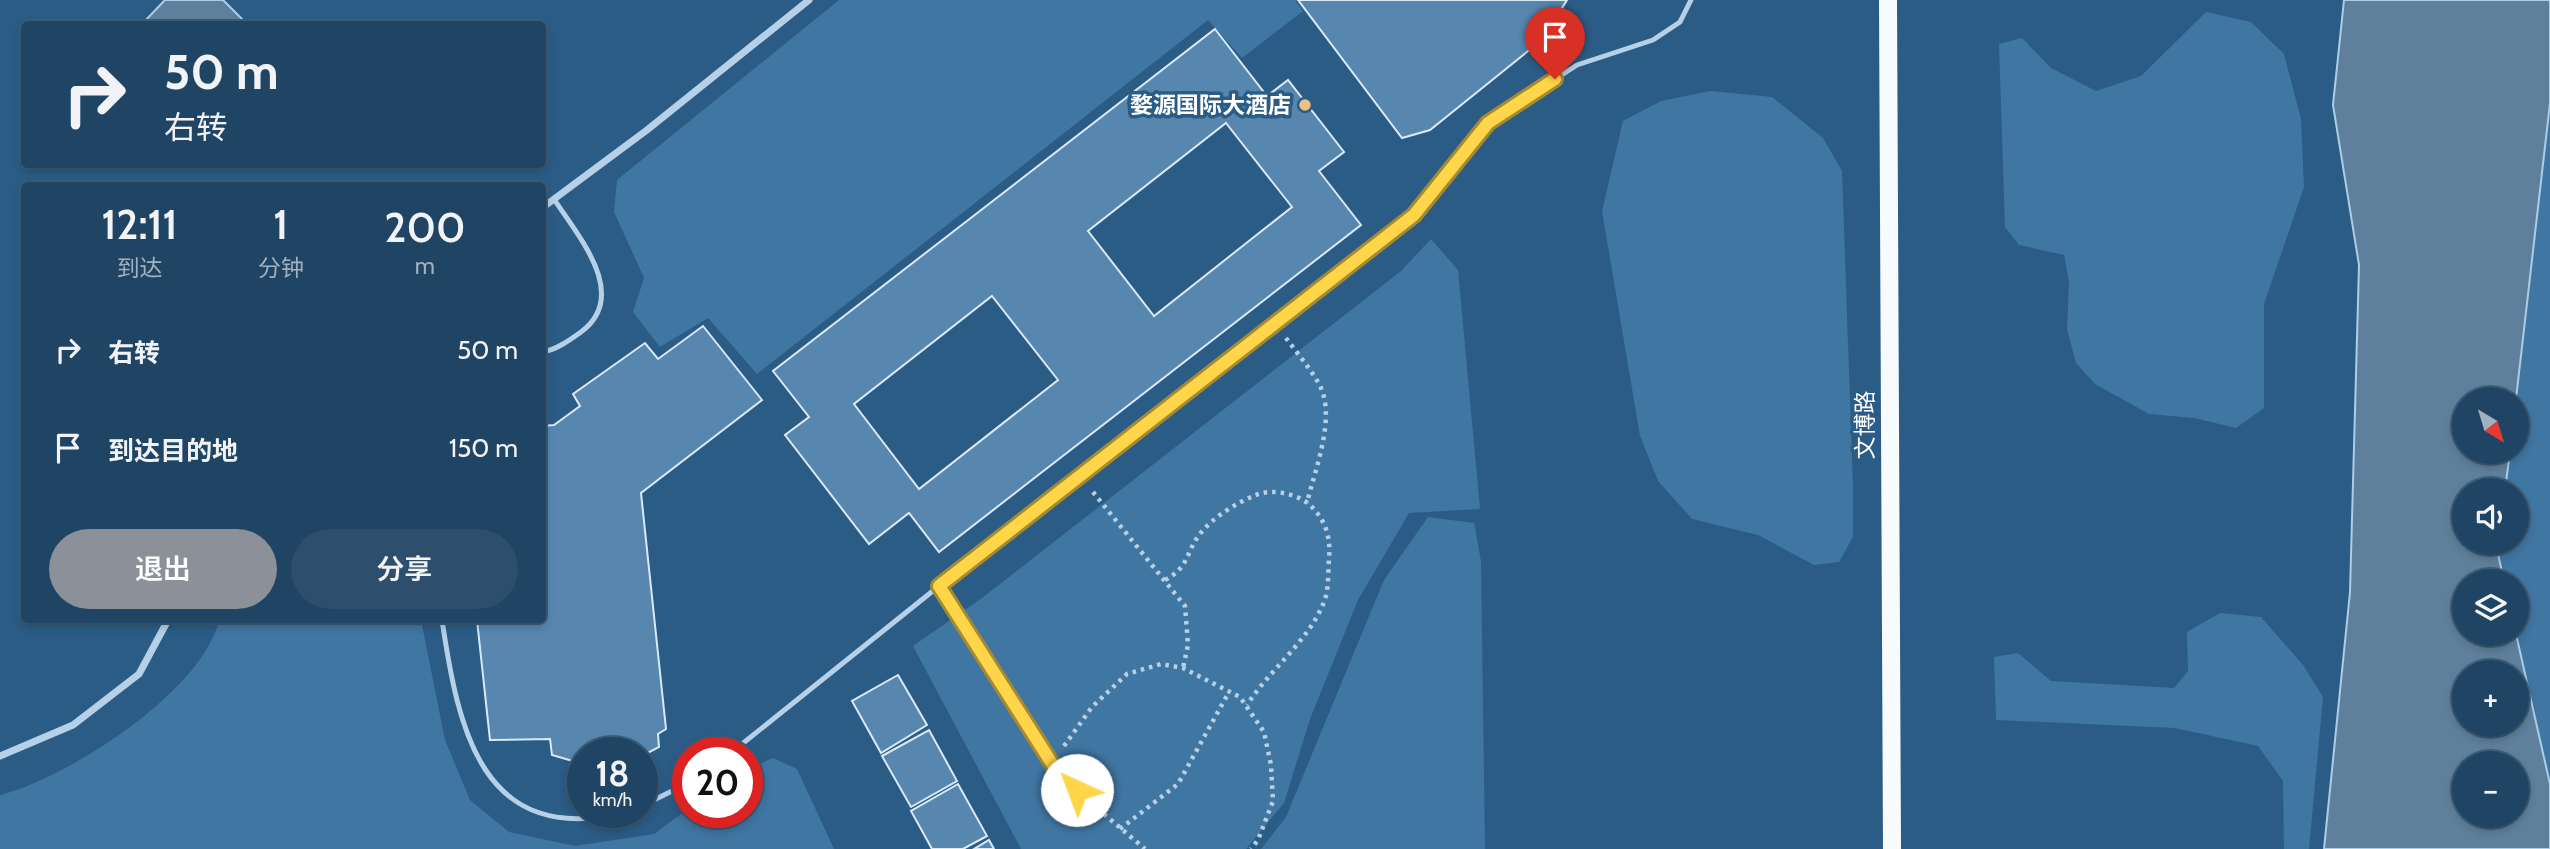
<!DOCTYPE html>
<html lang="zh">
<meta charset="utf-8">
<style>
:root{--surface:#204564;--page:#2d4f6d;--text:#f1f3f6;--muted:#a2b1bf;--line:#3d5d78;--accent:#8c9099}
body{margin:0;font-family:Cabin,"Noto Sans SC",sans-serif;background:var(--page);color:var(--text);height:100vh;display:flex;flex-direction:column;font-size:26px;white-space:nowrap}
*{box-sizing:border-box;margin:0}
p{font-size:23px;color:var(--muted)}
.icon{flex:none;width:38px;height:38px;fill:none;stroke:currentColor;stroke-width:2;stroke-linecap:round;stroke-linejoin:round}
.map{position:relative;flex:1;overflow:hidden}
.drawer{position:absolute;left:21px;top:182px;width:525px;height:441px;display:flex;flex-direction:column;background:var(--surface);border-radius:7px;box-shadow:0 4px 10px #0003,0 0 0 2px var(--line)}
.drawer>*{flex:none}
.hud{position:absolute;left:21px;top:21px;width:525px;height:147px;border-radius:7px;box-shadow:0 4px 10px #0003,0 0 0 2px var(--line);background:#204564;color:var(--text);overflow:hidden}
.needle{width:46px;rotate:142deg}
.controls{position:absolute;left:2452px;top:387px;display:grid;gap:14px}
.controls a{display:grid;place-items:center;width:77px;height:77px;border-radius:50%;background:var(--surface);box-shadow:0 4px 10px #0003,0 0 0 2px var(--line);font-size:35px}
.speed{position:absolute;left:567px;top:737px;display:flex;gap:14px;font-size:35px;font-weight:700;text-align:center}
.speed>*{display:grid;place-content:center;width:91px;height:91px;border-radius:50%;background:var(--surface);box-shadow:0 4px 10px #0003,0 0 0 2px var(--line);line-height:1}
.speed small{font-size:18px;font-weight:400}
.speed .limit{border:10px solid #d22;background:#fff;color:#111}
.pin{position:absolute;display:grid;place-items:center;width:60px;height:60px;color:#fff;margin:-72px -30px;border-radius:50% 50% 50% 0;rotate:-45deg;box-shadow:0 0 7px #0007}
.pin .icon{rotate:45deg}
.me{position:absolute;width:77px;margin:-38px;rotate:317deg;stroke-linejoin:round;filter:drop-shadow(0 0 5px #0008)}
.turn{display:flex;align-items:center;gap:24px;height:147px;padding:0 28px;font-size:32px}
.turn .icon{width:91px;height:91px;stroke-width:2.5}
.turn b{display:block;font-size:49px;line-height:60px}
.eta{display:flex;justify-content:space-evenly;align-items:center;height:119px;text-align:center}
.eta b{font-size:42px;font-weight:600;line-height:49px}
.primary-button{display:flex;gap:14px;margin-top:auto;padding:14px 28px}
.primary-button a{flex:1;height:80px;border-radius:42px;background:var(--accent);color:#fff;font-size:28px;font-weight:600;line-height:80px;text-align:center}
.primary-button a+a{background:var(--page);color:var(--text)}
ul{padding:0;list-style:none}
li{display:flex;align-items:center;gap:21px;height:98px;padding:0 28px}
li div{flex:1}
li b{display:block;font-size:26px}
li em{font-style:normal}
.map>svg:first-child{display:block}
</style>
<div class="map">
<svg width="2550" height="849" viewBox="0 0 2550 849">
<rect width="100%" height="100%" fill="#2b5c86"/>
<g fill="#4076a2">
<path d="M839 0H1295L1303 11 1242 58 1208 20 757 374 708 318 660 347 633 312 644 278 614 212 617 180Z"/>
<path d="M2206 12 2251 22 2284 54 2301 119 2304 187 2264 304V408L2236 428 2194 418 2149 414 2095 384 2076 363 2067 330 2069 282 2064 255 2019 245 2005 227 1999 44 2022 38 2051 68 2096 91 2141 76Z"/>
<path d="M1710 91 1772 97 1823 138 1842 171 1853 486V537L1839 562 1814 565 1758 535 1692 519 1658 481 1640 436 1602 211 1623 121 1661 101Z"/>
<path d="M2550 103V784L2516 634V581H2504L2498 554 2499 543 2516 542V490H2505L2510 452H2516V399Z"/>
<path d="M1431 239 1458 270 1480 509 1409 513 1358 600 1310 719 1284 803 1246 849H1021L913 646 982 598 1401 271Z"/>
<path d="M1428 517 1474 523 1481 561 1485 849H1261L1286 817 1384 580Z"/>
<path d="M2220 613 2261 617 2303 665 2323 697 2309 849H2284L2283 781 2258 746 2175 728 1996 720 1994 657 2018 653 2051 681 2174 688 2188 671 2187 632Z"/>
<path d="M219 620H421L445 740 470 800 509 832 575 846 654 834 688 809V812H747V769L773 758 797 769 834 849H0V795C68 778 203 691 219 620Z"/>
</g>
<g fill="#5f809c" stroke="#abcde7" stroke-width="2" fill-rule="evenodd">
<path d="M165 0H223L247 24H142Z"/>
<path d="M2344 0H2550V103L2516 399H2464V452H2510L2505 490H2464V542L2499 543 2498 554 2504 581H2464V634H2516L2550 784V849H2324L2350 592 2359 265 2333 105ZM2464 672H2516V724H2464ZM2464 763H2516V816H2464Z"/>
</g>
<g fill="#5787af" stroke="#dae9f6" stroke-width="2" fill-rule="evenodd">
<path d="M1298 0H1567L1543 39 1430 130 1402 138Z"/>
<path d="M1215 29 1267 96 1288 80 1344 152 1319 171 1361 225 939 552 909 513 869 544 785 435 809 417 773 371ZM1226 123 1292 207 1154 316 1088 231ZM992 296 1058 380 919 489 854 404Z"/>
<path d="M703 326 762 400 641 493 666 729 658 734 659 747 642 756V752H583V764L552 755 550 739 490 740 477 620H542V426L554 425 580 406 573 394 645 343 658 359Z"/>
<path d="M898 675 927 725 881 753 852 701Z"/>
<path d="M929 730 957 781 911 807 882 756Z"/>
<path d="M958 784 987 836 963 849H932L911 811Z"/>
<path d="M989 840 994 849H974Z"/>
</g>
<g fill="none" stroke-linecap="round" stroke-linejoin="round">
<g stroke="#b6d1e7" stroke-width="4.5" stroke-dasharray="3.5 5" stroke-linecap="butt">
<path d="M1286 338C1297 353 1310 368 1319 384 1337 416 1315 469 1307 503"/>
<path d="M1093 492 1185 606 1188 645 1183 668"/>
<path d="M1165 580C1189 567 1185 555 1199 535 1213 517 1236 503 1256 495 1272 488 1299 494 1311 506 1326 521 1331 538 1329 559 1328 572 1329 590 1324 602 1308 642 1270 669 1247 705"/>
<path d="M1064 746 1092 707 1127 674 1161 664 1183 668 1240 697 1264 732 1271 765 1273 801 1258 840 1251 849"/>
<path d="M1091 803 1145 849"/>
<path d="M1120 829 1178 784 1229 692"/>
</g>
<g stroke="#b6d1e7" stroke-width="5">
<path d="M542 352C556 350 570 340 581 332 631 295 577 235 554 199"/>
<path d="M939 586 1065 784 1077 790"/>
<path d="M442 620C458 727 481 849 626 812"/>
<path d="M732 752 939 586 1414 215 1487 123 1577 65 1653 40 1680 22 1691 0"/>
<path d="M642 806 688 783"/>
</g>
<g stroke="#b6d1e7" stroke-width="7">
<path d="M542 208 647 130 809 0"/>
<path d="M0 756 73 725 139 674 168 620"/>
</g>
<path stroke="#f8fbfe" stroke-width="18" d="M1888 0 1892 849"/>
</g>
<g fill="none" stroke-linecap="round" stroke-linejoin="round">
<defs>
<path id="route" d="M1077 790 1065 784 939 586 1414 215 1488 123 1555 79"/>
</defs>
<use href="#route" stroke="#a68a30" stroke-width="18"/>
<use href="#route" stroke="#ffd54a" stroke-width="12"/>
</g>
<circle fill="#edc27e" stroke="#2b5c86" stroke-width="2.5" cx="1305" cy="105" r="7"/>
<g text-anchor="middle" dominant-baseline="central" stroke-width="7" stroke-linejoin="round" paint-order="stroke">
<g font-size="23" font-weight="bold" fill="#fff" stroke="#2b5c86" text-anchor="end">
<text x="1291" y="105">婺源国际大酒店</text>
</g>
<g font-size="23" fill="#fff" stroke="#2b5c86">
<text transform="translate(1865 425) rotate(-90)">文博路</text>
</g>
</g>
</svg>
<div class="controls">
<a><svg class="needle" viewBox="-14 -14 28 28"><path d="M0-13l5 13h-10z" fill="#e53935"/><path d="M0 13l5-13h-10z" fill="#a2b1bf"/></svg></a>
<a><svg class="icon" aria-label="sound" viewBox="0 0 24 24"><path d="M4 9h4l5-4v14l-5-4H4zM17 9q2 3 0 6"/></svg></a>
<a><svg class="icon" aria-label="layers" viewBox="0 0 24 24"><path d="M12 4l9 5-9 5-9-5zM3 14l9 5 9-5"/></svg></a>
<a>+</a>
<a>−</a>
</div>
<div class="speed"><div>18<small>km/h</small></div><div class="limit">20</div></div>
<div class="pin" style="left:1555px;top:79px;background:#d93025"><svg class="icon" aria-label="arrive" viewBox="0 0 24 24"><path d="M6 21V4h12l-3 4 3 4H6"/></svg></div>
<svg class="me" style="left:1077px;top:790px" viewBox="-20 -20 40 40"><circle r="19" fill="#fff"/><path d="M0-13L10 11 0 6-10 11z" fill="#ffd54a"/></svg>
<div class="hud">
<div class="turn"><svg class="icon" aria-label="right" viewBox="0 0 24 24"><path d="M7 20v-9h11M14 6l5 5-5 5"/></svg><div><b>50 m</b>右转</div></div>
</div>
<section class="drawer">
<div class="eta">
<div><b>12:11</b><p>到达</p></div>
<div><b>1</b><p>分钟</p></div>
<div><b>200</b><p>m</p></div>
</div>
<ul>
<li><svg class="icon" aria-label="right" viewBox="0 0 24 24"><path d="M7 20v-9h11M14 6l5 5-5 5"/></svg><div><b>右转</b></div><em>50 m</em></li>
<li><svg class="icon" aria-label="arrive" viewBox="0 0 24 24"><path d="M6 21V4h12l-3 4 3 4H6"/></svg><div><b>到达目的地</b></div><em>150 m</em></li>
</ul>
<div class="primary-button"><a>退出</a><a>分享</a></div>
</section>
</div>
